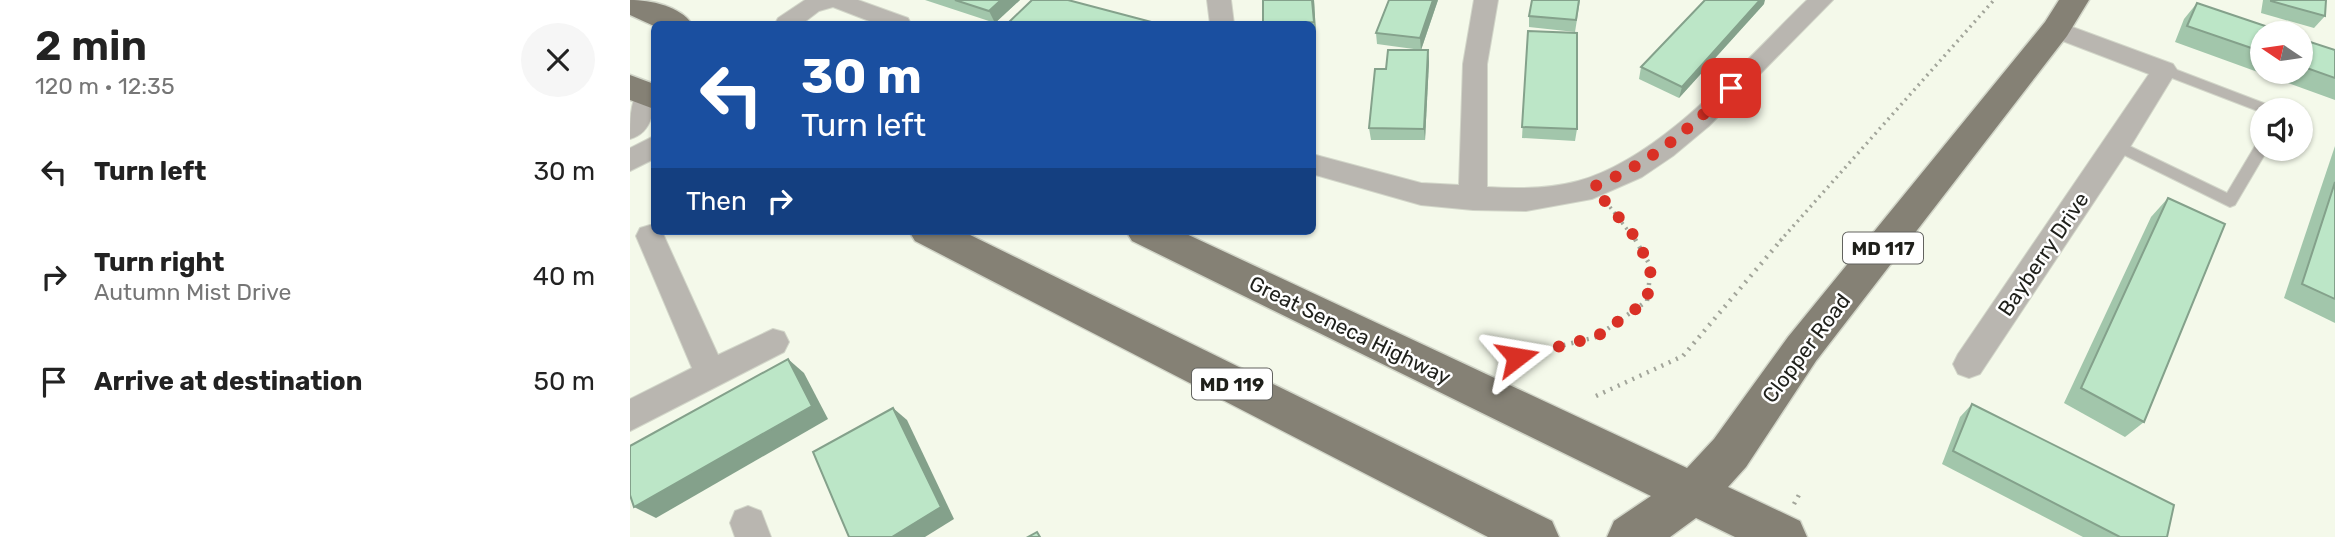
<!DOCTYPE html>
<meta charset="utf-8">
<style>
:root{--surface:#fff;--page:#f6f6f6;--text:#222;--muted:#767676}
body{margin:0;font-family:Rubik,sans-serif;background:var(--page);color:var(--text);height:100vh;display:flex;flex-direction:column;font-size:26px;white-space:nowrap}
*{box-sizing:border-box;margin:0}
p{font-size:23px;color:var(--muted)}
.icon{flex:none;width:38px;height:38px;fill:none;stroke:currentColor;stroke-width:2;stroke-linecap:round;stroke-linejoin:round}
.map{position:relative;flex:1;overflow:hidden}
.panel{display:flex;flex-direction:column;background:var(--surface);width:630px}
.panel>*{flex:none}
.guide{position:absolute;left:21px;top:21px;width:665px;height:214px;border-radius:10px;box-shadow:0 2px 5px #0004;background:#1a4fa0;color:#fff;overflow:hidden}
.needle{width:46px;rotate:283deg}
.fabs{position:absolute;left:1620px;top:21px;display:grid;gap:14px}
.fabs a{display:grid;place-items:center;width:63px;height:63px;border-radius:50%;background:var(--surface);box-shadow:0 2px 5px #0004;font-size:35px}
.pin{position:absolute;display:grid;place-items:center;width:60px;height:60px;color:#fff;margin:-30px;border-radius:14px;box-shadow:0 4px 10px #0006}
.me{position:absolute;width:77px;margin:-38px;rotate:76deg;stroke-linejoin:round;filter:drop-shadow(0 0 5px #0008)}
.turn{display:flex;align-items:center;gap:24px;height:147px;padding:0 35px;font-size:32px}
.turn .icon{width:91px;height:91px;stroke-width:2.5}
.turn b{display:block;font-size:49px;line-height:60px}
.then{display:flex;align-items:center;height:66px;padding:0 35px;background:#0003;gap:14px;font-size:26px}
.round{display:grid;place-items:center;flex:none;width:74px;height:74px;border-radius:37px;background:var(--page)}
.head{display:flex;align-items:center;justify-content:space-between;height:119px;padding:0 35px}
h1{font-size:42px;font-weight:600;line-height:52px}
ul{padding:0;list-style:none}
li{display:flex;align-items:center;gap:21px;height:105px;padding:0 35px}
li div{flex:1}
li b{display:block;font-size:26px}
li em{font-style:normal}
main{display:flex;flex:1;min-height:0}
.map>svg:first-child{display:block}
</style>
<main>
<section class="panel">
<div class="head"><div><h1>2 min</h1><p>120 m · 12:35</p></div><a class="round"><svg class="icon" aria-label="close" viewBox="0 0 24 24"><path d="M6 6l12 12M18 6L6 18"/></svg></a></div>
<ul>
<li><svg class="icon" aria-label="left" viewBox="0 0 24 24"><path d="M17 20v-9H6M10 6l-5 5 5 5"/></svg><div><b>Turn left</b></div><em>30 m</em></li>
<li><svg class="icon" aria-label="right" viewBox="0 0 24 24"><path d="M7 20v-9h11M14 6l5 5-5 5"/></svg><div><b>Turn right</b><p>Autumn Mist Drive</p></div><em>40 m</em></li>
<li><svg class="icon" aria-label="arrive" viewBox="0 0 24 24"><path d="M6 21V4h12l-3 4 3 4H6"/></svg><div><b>Arrive at destination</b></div><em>50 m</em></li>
</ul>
</section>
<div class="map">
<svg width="1705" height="537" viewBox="0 0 1705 537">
<rect width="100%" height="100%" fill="#f4f9ea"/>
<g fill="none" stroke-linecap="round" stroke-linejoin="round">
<defs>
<g id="lane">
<path d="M1534 65 1644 107 1646 110H1633V113L1529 73 1527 70Z"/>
<path d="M1487 140 1597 193 1628 141 1633 140V149H1638L1605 205 1600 207 1482 149 1480 145Z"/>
</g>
<g id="street">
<path d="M175 0H228L278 18 281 24H247L203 7 189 11 172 24H145L148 18Z"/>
<path d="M577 0H601L604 24H580Z"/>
<path d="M844 0H868L857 64V187C887 189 918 189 948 181 1032 158 1115 60 1177 0H1203L1079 126 1043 156 1012 177 962 199 896 211 843 210 791 205 682 174V154L791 183 829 185 833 64Z"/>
<path d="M1426 21 1543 64 1547 70 1497 152 1350 374 1339 378 1328 374 1323 364 1328 354 1519 74 1417 35 1414 29 1417 23Z"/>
<path d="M18 85 24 87C24 108 24 132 0 139 0 120 0 104 9 88Z"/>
<path d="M24 136V159L0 171V148Z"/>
<path d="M20 225 24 226V231H32L34 236 88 355 143 329 154 332 159 342 154 352 0 431V399L62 368 6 236 10 228Z"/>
<path d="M118 506 131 511 141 537H105L100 523 105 511Z"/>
</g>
<g id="primary">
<path d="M0 0C20 0 50 6 62 24L24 26 0 15Z"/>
<path d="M1429 0H1459L1437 36 1186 361 1116 467 1098 487 1170 521 1177 537H1105L1066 518 1040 537H977L984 521 1021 496 502 241 496 231H550L1057 468 1084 439 1158 337 1415 22Z"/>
<path d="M0 75 24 84V109L0 100Z"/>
<path d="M279 231H332L922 521 929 537H858L285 241Z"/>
</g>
</defs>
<use href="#lane" stroke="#d2d6c9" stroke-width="2"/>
<use href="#street" stroke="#d2d6c9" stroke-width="2"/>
<use href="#primary" stroke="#d2d6c9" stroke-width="3"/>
<g stroke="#a2a59a" stroke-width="3.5" stroke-dasharray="2 4.5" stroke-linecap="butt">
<path d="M980 207 1006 241"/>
<path d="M1150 241 1364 0"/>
</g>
<g stroke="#a2a59a" stroke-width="4.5" stroke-dasharray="2 6" stroke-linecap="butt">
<path d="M887 357 966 337 1017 301 1021 267 1005 239"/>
<path d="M966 396 1053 356 1152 239"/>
<path d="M1164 504 1170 493"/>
</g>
<use href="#lane" fill="#b9b6b0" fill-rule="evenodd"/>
<use href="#street" fill="#b9b6b0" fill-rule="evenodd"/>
<use href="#primary" fill="#858175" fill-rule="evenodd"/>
</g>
<g fill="#a2c6ab">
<path d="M295 0H390L365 23Z"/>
<path d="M633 0H684L686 34H682V24H633Z"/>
<path d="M808 0 791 50 747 44 746 33Z"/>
<path d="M902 0H950L945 32 899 27V16Z"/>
<path d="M1633 0H1696L1695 16 1684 28 1631 13Z"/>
<path d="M1567 3 1633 33V72H1671V39L1705 50V100L1545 42 1554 19Z"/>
<path d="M1134 4 1049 98 1009 79 1011 67Z"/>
<path d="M898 31 947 129 945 141 892 138Z"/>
<path d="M798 50 799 62 795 140H741L739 128 756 69Z"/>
<path d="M1705 146V323L1654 298Z"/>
<path d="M1538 198 1514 422 1495 437 1434 403 1521 217Z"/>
<path d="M1342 404 1537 537H1453L1312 464 1330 417Z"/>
</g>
<g fill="#84a18b">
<path d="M371 0H390L365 23 359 11Z"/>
<path d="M682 0H684L686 34 684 22Z"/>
<path d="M803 0H808L791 50 790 38Z"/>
<path d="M1130 0H1135L1134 4 1049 98 1052 87Z"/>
<path d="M683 50 685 62 682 65V50Z"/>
<path d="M798 50 799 62 795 140 794 129Z"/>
<path d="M158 359 174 373 198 419 26 518 4 507Z"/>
<path d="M263 408 277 420 324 519 295 537H262Z"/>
</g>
<g fill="#bce6c7" stroke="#84a18b" stroke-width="2">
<path d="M325 0H371L359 11Z"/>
<path d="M402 0H438L529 24H377Z"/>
<path d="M633 0H682L684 22 659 24H633Z"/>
<path d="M759 0H803L790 38 746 33Z"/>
<path d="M902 0H949L946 20 899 16Z"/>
<path d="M1075 0H1130L1052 87 1011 67Z"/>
<path d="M1641 0H1696L1695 16 1641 1Z"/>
<path d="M1567 3 1656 33H1633V52L1557 26Z"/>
<path d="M898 31 947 33V129L892 127Z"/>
<path d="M1671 39 1705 50V78L1671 66Z"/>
<path d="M758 50H798L794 129 739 128 745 69H756Z"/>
<path d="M1705 182V299L1672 284Z"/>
<path d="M1538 198 1595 224 1514 422 1451 388Z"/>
<path d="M158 359 182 406 4 507 0 495V446Z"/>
<path d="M1342 404 1544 505 1537 537H1490L1323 451Z"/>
<path d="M263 408 311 507 262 537H219L183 452Z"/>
<path d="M407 532 410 537H398Z"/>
</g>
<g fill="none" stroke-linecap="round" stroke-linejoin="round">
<path stroke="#d93025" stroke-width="12" stroke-dasharray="0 21.6" d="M887 357 966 337 1017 301 1021 267 1002 233 963 187C1023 161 1055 133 1101 88"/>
</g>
<g text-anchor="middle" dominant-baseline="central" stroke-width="5" stroke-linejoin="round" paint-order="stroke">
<g fill="#fff" stroke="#62635f" stroke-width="2">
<rect x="1213" y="232.5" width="80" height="31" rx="5"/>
<rect x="562" y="368.5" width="80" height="31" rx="5"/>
</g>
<g font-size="19" font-weight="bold" fill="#1f201b">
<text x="1253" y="248">MD 117</text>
<text x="602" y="384">MD 119</text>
</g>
<g font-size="21" fill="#1f201b" stroke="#fff">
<text transform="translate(1413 254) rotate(-56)">Bayberry Drive</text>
<text transform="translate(720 330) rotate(26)">Great Seneca Highway</text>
<text transform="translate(1176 348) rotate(-53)">Clopper Road</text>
</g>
</g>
</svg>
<div class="fabs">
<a><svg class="needle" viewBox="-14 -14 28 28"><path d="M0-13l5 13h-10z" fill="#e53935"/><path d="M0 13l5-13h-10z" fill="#767676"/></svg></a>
<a><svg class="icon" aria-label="sound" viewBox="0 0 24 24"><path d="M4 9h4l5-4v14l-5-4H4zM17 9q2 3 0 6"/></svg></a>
</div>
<div class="pin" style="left:1101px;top:88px;background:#d93025"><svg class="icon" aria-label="arrive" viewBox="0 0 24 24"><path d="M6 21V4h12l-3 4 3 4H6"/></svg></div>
<svg class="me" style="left:887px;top:357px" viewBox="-20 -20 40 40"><path d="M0-17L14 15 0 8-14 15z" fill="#d93025" stroke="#fff" stroke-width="4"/></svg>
<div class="guide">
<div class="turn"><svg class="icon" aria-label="left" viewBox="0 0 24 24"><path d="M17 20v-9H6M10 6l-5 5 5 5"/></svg><div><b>30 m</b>Turn left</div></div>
<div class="then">Then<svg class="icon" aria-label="right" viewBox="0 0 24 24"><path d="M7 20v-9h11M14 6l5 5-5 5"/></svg></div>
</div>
</div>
</main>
